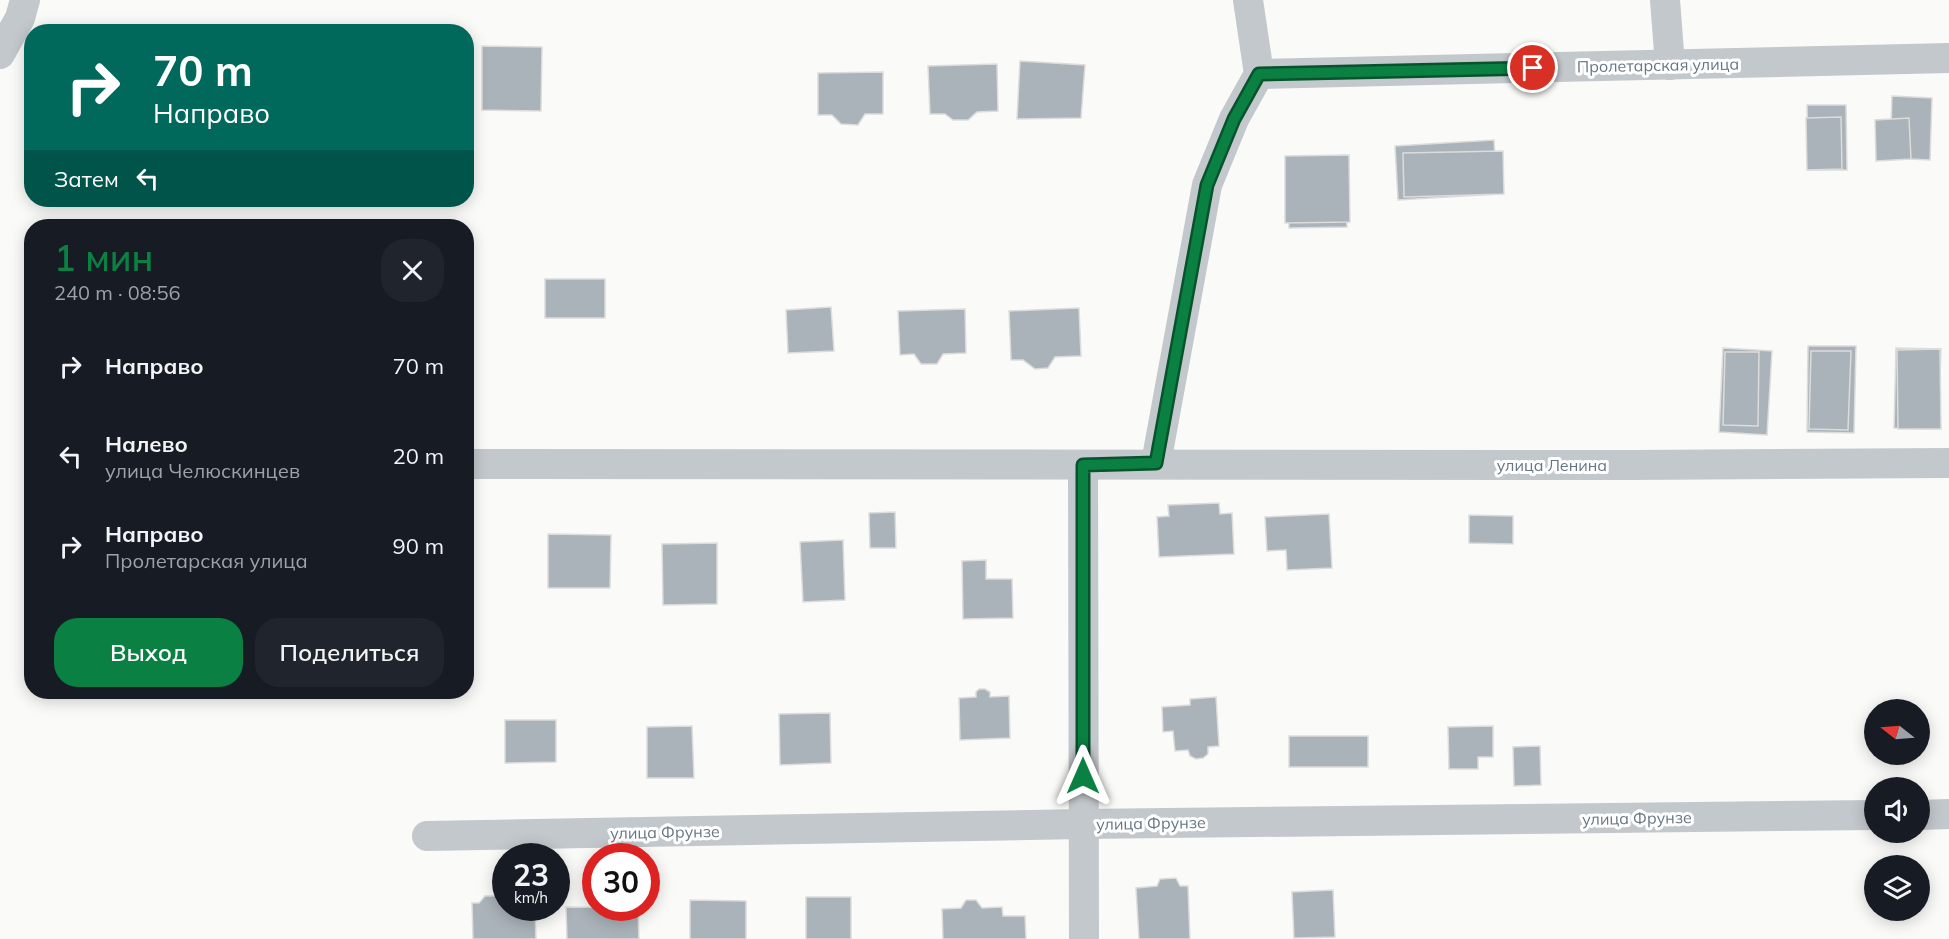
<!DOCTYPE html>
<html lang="ru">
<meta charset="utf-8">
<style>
:root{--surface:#171b24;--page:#20242c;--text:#f1f3f6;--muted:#9ea1a6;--accent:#0b8043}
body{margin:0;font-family:Mulish,sans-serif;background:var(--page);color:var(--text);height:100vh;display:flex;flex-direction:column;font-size:22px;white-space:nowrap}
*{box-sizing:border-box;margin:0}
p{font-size:20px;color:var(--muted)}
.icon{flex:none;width:33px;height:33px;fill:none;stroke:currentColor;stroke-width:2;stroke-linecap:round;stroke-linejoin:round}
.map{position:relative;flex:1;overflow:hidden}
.details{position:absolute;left:24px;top:219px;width:450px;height:480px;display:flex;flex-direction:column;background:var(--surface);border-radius:24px;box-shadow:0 3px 15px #0003}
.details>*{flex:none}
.hud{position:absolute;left:24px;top:24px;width:450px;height:183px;border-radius:24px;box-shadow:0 3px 15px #0003;background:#00695c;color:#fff;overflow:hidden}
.needle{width:39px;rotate:287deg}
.buttons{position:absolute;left:1864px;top:699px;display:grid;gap:12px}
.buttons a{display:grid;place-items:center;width:66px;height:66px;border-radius:50%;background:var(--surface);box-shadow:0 3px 15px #0003;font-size:30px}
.speed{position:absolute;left:492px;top:843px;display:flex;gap:12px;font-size:30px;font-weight:700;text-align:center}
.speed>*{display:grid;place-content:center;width:78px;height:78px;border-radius:50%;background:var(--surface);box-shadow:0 3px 15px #0003;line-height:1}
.speed small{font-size:15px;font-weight:400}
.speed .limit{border:9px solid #d22;background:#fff;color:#111}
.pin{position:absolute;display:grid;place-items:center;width:51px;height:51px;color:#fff;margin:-26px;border:3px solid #fff;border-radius:50%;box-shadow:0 2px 6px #0007}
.me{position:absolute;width:66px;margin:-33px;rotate:0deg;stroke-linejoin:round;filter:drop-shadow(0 0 4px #0008)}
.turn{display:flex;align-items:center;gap:21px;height:126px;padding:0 30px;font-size:27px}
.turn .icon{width:78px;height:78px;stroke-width:2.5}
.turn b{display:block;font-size:42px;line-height:51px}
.then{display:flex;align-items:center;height:57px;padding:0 30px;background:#0003;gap:12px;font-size:22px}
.round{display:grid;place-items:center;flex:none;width:63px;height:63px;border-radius:24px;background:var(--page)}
.overview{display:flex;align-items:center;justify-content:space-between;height:102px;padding:0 30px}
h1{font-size:36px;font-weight:600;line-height:45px;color:var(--accent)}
.button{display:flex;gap:12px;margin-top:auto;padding:12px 30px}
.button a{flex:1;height:69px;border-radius:24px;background:var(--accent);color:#fff;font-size:24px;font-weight:600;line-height:69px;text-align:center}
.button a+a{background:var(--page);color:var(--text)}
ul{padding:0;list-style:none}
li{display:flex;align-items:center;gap:18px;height:90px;padding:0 30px}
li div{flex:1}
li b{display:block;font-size:22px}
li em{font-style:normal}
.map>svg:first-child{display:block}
</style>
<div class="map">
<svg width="1949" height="939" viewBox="0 0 1949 939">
<rect width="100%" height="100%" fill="#fafaf8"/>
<g fill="#aab3b9" stroke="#dcdcda" stroke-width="1.5">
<path d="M482 46 542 47 541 111 482 110Z"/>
<path d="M1020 61 1085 65 1081 118 1017 119Z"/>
<path d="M997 64 998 111 977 112 968 120H953L945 114H930L928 66Z"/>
<path d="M883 72V114H865L858 125 841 124 832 115H818V73Z"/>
<path d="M1892 96 1932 98 1930 160 1890 158Z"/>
<path d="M1807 105H1846L1847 170H1808Z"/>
<path d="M1841 117 1842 169 1807 170 1806 118Z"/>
<path d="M1909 118 1911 159 1876 161 1875 120Z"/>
<path d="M1494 140 1497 194 1398 200 1395 146Z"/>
<path d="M1503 151 1504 194 1404 197 1403 153Z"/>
<path d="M1345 155 1347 227 1289 228 1288 162Z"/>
<path d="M1349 155 1350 222 1285 223V156Z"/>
<rect x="545" y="279" width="60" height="39"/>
<path d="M831 307 834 351 788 353 786 310Z"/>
<path d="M1079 308 1081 356 1055 357 1048 368 1035 369 1023 360H1011L1009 311Z"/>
<path d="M965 309 966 353 943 354 937 364H921L914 354 900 355 898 311Z"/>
<path d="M1808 346H1856L1854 433 1807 432Z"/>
<path d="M1723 348 1772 351 1767 435 1719 432Z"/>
<path d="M1896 348 1941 349 1938 429 1894 428Z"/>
<path d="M1940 349 1941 429H1898L1897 350Z"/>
<path d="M1811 351H1851L1848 430 1809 429Z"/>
<path d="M1725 352H1759L1758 426 1723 425Z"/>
<path d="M1219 503 1220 514 1232 513 1234 554 1159 557 1157 517 1169 516 1168 505Z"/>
<path d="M895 512 896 548H870L869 513Z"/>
<path d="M1329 514 1332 568 1287 570 1286 550 1267 551 1265 517Z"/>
<path d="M1469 515 1513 516V544L1469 543Z"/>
<path d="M548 534 611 535 610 588H548Z"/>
<path d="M843 540 845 600 803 602 800 542Z"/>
<path d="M717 543V604L663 605 662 544Z"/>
<path d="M986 560V579H1012L1013 618 963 619 962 561Z"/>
<path d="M979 689H985L990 692V697L1009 696 1010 738 960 740 959 698 976 697V692Z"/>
<path d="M1216 697 1219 746 1208 747V754L1203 758 1196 759 1190 756 1188 750 1175 751 1173 731 1163 732 1162 707 1190 705V699Z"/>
<path d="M830 713 831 763 780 765 779 714Z"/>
<path d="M505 720H556V762L505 763Z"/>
<path d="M692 726 694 778H647V727Z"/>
<path d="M1493 726V757H1478V769H1449L1448 727Z"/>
<rect x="1289" y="736" width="79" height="31"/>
<path d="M1540 746 1541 785 1514 786 1513 747Z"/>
<path d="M1176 878 1180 886H1188L1190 939H1139L1136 888 1157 886 1160 879Z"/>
<path d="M1333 890 1335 937 1294 938 1292 892Z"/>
<path d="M485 896H499L506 901V908H535L536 939H473L472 903H479Z"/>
<rect x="806" y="897" width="45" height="42"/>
<path d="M690 900 746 901V939H690Z"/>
<path d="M966 900H976L982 908 1002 907 1003 916H1025L1026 939H943L942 909 961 908Z"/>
<path d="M566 907 638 908 639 939H567Z"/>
</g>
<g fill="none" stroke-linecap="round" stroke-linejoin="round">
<g stroke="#c3c8cc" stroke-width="30">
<path d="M1665 0 1670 65"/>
<path d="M0 54 20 18 25 0"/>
<path d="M1259 74 1949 58"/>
<path d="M1156 463 1207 185 1234 119 1259 74 1248 0"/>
<path d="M471 464 1633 465 1949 463"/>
<path d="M1083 465 1084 939"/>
<path d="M1920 815 1949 814"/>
<path d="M427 836 1083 824 1875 815"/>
</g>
</g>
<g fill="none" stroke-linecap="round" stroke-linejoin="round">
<defs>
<path id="route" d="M1083 776V465L1156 463 1207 185 1234 119 1259 74 1533 68"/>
</defs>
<use href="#route" stroke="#07532c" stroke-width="15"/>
<use href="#route" stroke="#0b8043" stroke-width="10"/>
</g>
<g text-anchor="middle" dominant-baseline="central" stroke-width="6" stroke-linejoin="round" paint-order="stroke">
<g font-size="16" fill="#657683" stroke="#fff">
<text transform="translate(1658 65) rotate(-1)">Пролетарская улица</text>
<text x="1552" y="465">улица Ленина</text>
<text transform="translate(1637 818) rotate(-1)">улица Фрунзе</text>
<text transform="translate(1151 823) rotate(-1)">улица Фрунзе</text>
<text transform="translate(665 832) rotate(-1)">улица Фрунзе</text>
</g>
</g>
</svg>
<div class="buttons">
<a><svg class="needle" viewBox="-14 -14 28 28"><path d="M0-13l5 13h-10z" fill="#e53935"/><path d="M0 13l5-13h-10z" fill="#9ea1a6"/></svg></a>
<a><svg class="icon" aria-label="sound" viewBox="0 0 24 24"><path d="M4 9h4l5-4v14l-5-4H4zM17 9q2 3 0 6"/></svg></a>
<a><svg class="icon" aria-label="layers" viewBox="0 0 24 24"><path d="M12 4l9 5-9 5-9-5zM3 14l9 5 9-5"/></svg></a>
</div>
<div class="speed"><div>23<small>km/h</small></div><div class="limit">30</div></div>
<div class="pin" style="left:1533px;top:68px;background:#d93025"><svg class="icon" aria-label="arrive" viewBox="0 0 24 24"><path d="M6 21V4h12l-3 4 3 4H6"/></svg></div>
<svg class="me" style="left:1083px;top:776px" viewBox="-20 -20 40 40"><path d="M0-17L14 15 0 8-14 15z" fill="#0b8043" stroke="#fff" stroke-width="4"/></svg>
<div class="hud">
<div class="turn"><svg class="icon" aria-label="right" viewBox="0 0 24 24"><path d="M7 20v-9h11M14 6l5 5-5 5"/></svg><div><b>70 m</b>Направо</div></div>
<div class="then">Затем<svg class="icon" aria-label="left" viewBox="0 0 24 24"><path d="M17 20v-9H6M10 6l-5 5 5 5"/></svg></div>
</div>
<section class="details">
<div class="overview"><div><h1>1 мин</h1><p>240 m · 08:56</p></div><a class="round"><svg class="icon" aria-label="close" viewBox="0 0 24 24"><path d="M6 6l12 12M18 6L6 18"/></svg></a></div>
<ul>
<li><svg class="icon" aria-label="right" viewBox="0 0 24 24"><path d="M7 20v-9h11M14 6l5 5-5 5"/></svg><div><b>Направо</b></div><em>70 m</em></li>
<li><svg class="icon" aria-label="left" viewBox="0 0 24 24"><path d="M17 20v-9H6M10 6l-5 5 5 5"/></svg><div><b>Налево</b><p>улица Челюскинцев</p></div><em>20 m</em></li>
<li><svg class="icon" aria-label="right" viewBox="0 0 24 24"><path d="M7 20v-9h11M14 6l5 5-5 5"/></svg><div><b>Направо</b><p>Пролетарская улица</p></div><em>90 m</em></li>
</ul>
<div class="button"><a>Выход</a><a>Поделиться</a></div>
</section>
</div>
